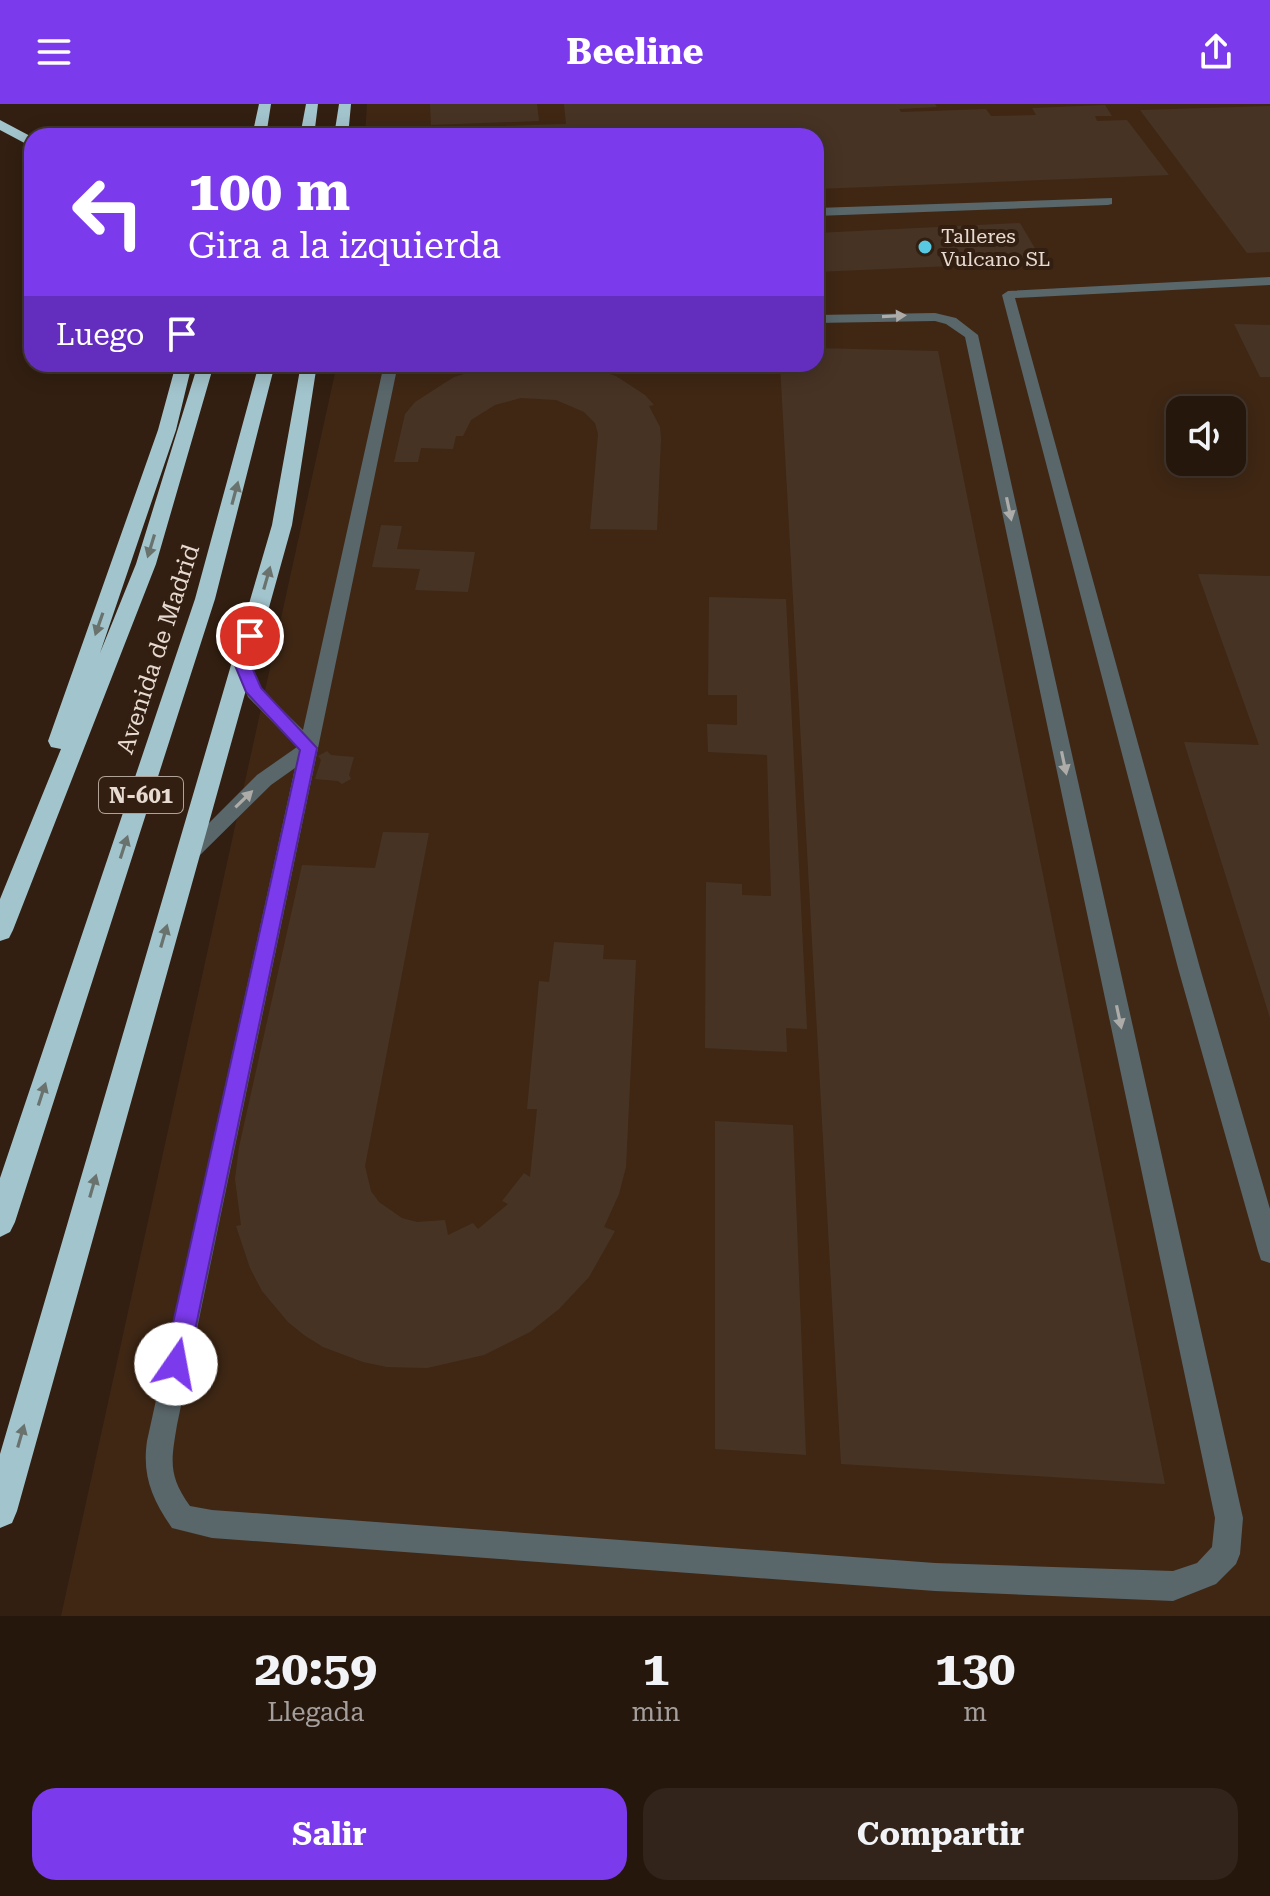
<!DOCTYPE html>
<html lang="es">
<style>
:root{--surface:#26170d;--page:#32241b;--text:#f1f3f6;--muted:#a49f9d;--line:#42362e;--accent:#7c3aed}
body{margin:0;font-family:"Roboto Serif",serif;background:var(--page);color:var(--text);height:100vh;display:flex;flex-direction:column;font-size:30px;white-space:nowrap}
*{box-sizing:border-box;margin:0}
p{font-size:26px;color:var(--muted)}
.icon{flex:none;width:44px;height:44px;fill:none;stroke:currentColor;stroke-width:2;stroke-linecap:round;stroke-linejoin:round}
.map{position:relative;height:1512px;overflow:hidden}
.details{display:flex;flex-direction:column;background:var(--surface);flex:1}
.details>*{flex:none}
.guide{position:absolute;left:24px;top:24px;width:800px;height:244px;border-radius:24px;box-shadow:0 4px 20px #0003,0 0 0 2px var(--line);background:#7c3aed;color:#fff;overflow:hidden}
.buttons{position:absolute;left:1166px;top:292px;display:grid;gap:16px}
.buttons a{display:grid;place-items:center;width:80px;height:80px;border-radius:16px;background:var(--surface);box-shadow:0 4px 20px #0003,0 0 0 2px var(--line);font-size:40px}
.pin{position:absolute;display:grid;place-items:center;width:68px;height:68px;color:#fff;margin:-34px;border:4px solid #fff;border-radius:50%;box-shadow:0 2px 8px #0007}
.me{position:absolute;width:88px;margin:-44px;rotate:12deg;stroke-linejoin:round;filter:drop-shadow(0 0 6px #0008)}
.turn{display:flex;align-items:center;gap:28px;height:168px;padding:0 32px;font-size:36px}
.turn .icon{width:104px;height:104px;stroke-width:2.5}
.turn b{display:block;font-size:56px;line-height:68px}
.then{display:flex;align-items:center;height:76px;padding:0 32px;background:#0003;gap:16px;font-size:30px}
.eta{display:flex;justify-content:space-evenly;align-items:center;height:136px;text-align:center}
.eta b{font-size:48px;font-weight:700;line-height:56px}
.action{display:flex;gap:16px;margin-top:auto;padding:16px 32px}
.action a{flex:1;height:92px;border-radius:24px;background:var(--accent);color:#fff;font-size:32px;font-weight:700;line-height:92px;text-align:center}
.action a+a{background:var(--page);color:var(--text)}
header{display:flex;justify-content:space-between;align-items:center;height:104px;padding:0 32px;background:var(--accent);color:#fff;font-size:36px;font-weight:700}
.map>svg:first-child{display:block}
</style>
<header><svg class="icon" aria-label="menu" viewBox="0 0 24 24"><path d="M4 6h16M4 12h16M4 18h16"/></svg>Beeline<svg class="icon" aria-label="share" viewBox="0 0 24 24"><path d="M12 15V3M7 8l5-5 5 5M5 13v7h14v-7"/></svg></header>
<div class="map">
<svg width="1270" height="1512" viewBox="0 0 1270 1512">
<rect width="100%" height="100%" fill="#321f11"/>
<path fill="#3f2714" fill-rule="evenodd" d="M367 0H1270V1512H61L337 260H816V32H365ZM1180 306H1232V358H1180Z"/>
<g fill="#473324">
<path d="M430 0H537L539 17 431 21Z"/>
<path d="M564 0H935L937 3 899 5 901 8 986 5 991 12 1036 11 1032 4 1105 1 1112 12H1095L1097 17 1127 16 1169 71 816 85V32H409V25L566 20Z"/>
<path d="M1270 2V148L1247 149 1140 6Z"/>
<path d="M1020 119 1043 158 816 168V129Z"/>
<path d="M1234 220 1270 221V273H1260Z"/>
<path d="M816 244 938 247 1165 1380 841 1360 780 260H816Z"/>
<path d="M497 260 582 261 616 272 645 291 654 301 649 302 660 323 661 335 657 426 590 425 598 330 595 319 584 308 556 296 521 294 495 301 471 316 463 332H456L453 345 421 344 418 358H394L405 310 415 298 454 273Z"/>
<path d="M381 421 402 422 397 445 475 448 468 488 415 486 420 465 372 463Z"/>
<path d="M1198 470 1270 472V914L1184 638 1259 641Z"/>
<path d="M709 493 786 495 807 925 786 924 787 948 705 944 706 778 742 780V791L771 792 767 651 708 648 707 620 737 621V591H708Z"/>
<path d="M327 647 331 651 354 653 349 671 351 675 342 680 338 677 315 675 321 656 318 652Z"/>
<path d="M383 728 429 729 365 1062 371 1087 379 1098 402 1114 417 1118 445 1116 448 1131 473 1119 478 1125 508 1100 502 1097 524 1069 530 1073 537 1005H527L539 877 549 878 554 838 604 841 603 855 636 856 626 1063 619 1090 604 1123 615 1127 589 1173 559 1205 530 1228 484 1251 427 1264 387 1263 363 1258 323 1243 304 1231 288 1218 262 1187 250 1164 236 1122 241 1121 235 1075 239 1043 302 761 375 764Z"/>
<path d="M715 1017 793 1021 806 1351 715 1345Z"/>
</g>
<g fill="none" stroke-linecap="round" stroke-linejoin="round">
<g fill="#59666a" fill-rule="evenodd">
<path d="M1112 94V100L1108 101 816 112V104Z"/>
<path d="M1270 173V181L1015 194 1200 864 1270 1105V1159L1261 1156 1258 1147 1178 864 1002 191 1008 187Z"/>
<path d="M935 209 956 214 978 231 1243 1414 1240 1450 1236 1460 1216 1480 1173 1497 935 1487 212 1434 172 1424C152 1395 142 1372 147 1337L295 664 271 681 195 756H181L178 750 257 671 297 643 248 593 233 559 236 555H248L261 585 303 626 384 260H398L177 1321C171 1357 168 1371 190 1402L212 1406 935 1459 1173 1467 1197 1459 1212 1443 1215 1414 965 233 946 220 935 217 816 219V211Z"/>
</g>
<g fill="#a2c4cc" fill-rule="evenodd">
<path d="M259 0H271L266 32H252Z"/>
<path d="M306 0H318L314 32H300Z"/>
<path d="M339 0H351L348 32H334Z"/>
<path d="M0 16 32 33V43L0 26Z"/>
<path d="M176 260H192L176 326 100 549 136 460 198 260H214L156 460 13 826 9 834 0 837V795L61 645 51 643 48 637 158 326Z"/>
<path d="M259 260H275L215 495 15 1118 10 1128 0 1133V1074L195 495Z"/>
<path d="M301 260H317L292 421 17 1407 12 1419 0 1424V1350L272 421Z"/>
</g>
</g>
<defs><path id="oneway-solid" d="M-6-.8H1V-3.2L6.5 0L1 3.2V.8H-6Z" transform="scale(2)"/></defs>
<g fill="#aeaca8">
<use href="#oneway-solid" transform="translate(894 212) rotate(-3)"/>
<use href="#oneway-solid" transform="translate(1009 405) rotate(78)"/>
<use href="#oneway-solid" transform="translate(1064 659) rotate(78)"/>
<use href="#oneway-solid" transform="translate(244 695) rotate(-44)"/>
<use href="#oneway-solid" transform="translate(1119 913) rotate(78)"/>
</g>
<g fill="#6a726e">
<use href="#oneway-solid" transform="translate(235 389) rotate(-75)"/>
<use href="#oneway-solid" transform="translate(151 442) rotate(107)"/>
<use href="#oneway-solid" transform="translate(267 474) rotate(-74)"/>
<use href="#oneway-solid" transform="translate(99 520) rotate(109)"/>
<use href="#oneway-solid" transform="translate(124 743) rotate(-72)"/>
<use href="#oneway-solid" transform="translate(164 832) rotate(-74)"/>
<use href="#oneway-solid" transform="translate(42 990) rotate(-72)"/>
<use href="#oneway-solid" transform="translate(93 1082) rotate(-74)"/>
<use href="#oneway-solid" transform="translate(21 1332) rotate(-74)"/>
</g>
<path fill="#7c3aed" stroke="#51269a" stroke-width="2" d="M250 526 258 532 250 559 261 584 317 644 188 1260 185 1268 176 1272 168 1268 164 1260 300 646 246 588 234 559 243 532Z"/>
<circle fill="#57c9e3" stroke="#321f11" stroke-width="3" cx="925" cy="143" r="8"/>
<g text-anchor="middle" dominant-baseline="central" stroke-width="8" stroke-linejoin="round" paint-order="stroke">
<g font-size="20" fill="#e7dad1" stroke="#321f11" text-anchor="start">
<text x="941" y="132">Talleres<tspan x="941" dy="23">Vulcano SL</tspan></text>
</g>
<rect fill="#321f11" stroke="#b1a297" stroke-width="2" x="99" y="673" width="84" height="36" rx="6"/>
<g font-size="22" font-weight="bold" fill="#e7dad1">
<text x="141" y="691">N-601</text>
</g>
<g font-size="24" fill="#e7dad1" stroke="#321f11">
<text transform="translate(158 545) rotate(-72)">Avenida de Madrid</text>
</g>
</g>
</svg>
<div class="buttons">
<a><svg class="icon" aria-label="sound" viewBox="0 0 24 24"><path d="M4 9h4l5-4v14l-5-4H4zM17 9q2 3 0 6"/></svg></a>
</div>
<div class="pin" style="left:250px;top:532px;background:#d93025"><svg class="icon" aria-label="arrive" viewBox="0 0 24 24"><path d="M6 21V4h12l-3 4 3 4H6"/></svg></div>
<svg class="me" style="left:176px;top:1260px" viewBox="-20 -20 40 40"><circle r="19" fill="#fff"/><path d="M0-13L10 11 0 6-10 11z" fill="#7c3aed"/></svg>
<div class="guide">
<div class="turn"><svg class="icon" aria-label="left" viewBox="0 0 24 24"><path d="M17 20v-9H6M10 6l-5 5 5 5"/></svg><div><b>100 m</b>Gira a la izquierda</div></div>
<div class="then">Luego<svg class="icon" aria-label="arrive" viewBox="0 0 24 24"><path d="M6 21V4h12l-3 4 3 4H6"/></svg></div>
</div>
</div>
<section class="details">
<div class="eta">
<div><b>20:59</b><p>Llegada</p></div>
<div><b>1</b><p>min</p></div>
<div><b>130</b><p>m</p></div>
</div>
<div class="action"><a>Salir</a><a>Compartir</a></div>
</section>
